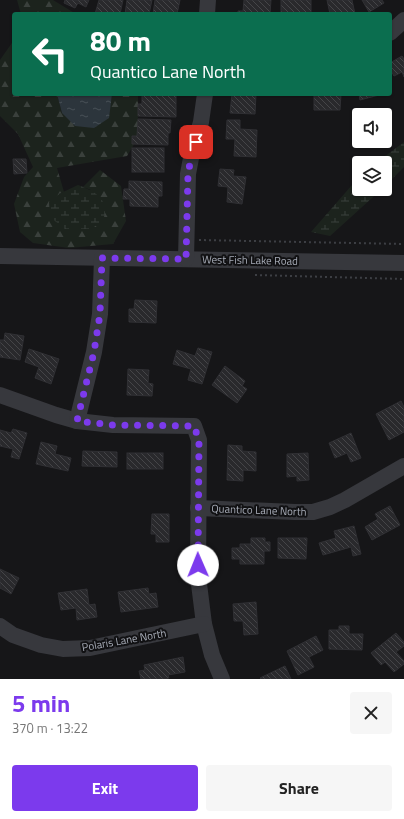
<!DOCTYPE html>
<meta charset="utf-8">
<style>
:root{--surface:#fff;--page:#f6f6f6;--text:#222;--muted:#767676;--accent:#7c3aed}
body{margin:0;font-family:"Titillium Web",sans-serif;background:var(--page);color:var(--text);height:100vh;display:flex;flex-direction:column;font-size:15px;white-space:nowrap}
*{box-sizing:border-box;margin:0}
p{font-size:13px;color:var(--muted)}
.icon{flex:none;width:22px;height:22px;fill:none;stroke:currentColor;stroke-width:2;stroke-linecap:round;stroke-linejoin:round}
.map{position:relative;height:679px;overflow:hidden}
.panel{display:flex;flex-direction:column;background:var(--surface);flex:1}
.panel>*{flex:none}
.top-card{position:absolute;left:12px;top:12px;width:380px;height:84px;border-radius:4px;box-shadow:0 1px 3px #0004;background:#0b6e4f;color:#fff;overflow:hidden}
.fabs{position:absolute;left:352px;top:108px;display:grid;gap:8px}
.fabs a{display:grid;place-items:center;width:40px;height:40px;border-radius:4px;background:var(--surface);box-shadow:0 1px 3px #0004;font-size:20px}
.pin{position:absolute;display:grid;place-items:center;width:34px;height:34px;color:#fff;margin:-17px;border-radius:8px;box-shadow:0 2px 6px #0006}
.me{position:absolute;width:44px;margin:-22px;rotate:359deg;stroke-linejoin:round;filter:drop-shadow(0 0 3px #0008)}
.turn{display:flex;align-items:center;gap:14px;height:84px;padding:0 12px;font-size:18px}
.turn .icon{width:52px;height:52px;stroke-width:2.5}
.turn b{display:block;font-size:28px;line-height:34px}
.round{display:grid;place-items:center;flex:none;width:42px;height:42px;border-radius:4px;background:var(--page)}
.overview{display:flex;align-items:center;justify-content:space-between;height:68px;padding:0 12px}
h1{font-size:24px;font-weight:700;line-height:30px;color:var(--accent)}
.cta{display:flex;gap:8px;margin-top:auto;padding:8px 12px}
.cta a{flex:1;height:46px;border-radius:4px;background:var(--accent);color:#fff;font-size:16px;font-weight:700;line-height:46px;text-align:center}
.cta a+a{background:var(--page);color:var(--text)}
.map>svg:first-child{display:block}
</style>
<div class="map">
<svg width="404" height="679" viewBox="0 0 404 679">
<defs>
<pattern id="forest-firs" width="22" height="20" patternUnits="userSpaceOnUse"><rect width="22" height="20" fill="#1c231d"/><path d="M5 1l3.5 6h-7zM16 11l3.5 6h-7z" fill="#3a403c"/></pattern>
<pattern id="wetland-marsh" width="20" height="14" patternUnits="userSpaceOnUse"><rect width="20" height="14" fill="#1c231d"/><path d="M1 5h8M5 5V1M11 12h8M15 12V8" fill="none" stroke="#3a403c"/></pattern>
<pattern id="water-ripples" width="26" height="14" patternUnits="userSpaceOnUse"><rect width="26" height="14" fill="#2c353c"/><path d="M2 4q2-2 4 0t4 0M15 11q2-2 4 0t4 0" fill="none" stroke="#485056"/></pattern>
<pattern id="building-back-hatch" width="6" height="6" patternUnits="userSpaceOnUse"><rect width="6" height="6" fill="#29292c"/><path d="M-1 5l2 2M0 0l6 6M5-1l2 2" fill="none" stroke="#454548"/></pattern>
</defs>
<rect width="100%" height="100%" fill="#161618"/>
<g fill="url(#forest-firs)">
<path d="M17 0H53L76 14H21Z"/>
<path d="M14 40V94H57L62 113 111 102 112 94H138V138L127 156 57 168 64 192 59 194 91 190 83 187 100 170 121 186 126 221 113 244 69 248 33 243 20 232 14 204 24 177 33 167 18 134 0 116V60Z"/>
</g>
<g fill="url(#wetland-marsh)">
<path d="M404 142V167L385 186V163H376Z"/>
<path d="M359 177V189H382L330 236 311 232Z"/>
<path d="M78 185C96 192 110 199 103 221L91 229H65L50 217 49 202 59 194Z"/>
</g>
<path fill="url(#water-ripples)" d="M57 94H112L109 118 94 128 75 126 62 113Z"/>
<g fill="url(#building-back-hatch)" stroke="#303034">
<path d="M65 0H89L86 7 78 3 75 8 64 3Z"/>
<path d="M99 0H123L120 14H95Z"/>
<path d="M127 0H152L149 14H125Z"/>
<path d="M155 0H180L177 14H153Z"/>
<path d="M244 0H271L270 14H238V11H243Z"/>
<rect x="281" y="0" width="30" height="14"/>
<path d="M327 0H352L355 14H328H330Z"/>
<path d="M362 0H382L384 3 369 12Z"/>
<path d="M402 56 404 59V77L402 72 394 76 390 69V63Z"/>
<path d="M142 94H176V117L138 116V104H142Z"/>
<path d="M232 94H256L255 114 230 113Z"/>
<path d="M314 94H341L340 110H314Z"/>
<path d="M359 94H383L360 100Z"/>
<path d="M138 119 171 120 170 133H168V145L132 144V136H137Z"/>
<path d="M227 120H240V129L257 130 256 157 234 156 235 139H226Z"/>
<rect x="132" y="148" width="32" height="24"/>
<path d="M13 159H26L27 173 14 174Z"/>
<path d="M220 169 234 170 233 176 246 177 242 204 227 202 228 187 218 186Z"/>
<path d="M129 181 162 182V196H158V207L130 206V199H123L124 189H129Z"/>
<path d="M135 300 157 301 156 323 129 322V309H134Z"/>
<path d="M5 333 24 336 20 360 0 357V340H4Z"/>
<path d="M198 348 212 352 202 384 188 380 191 369 173 364 177 350 195 356Z"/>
<path d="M29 349 59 359 51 384 35 378 39 367 25 362Z"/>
<path d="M225 366 245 381 242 386 247 389 237 403 212 385Z"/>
<path d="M128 369 149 370 148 383 153 384 152 396 127 395Z"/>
<path d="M401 401 404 407V432L389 440 376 414Z"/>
<path d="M13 429 27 433 19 459 11 457 13 449 0 446V430L11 433Z"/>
<path d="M351 433 361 458 351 462 347 453 335 458 329 443Z"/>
<path d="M41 442 57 446 55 454 71 458 68 471 36 464Z"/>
<path d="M228 445 242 446V451L256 452V471L243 470V481L227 480Z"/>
<path d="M83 451 117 452V467L82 466Z"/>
<rect x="127" y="453" width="36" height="16"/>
<path d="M308 453 309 480 297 481V476L287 477V454Z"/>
<path d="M390 506 400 525 372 540 365 527 378 519 375 514Z"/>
<path d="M152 514H169V542H156V534H151Z"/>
<path d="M354 526 361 554 353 556 351 547 323 555 319 543 336 538 334 531Z"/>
<path d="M251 538H265V542H270V551H264V564H240V559H232V548H240V544H251Z"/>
<path d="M278 538H307L306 559 278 558Z"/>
<path d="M0 569 19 578 11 594 0 588Z"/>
<path d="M148 588 149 594 156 593 158 607 121 612 118 592Z"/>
<path d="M87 589 89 605 95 604 97 617 77 620 76 608 61 610 58 593Z"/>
<path d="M256 602 258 634 244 635 243 621H234L233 604Z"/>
<path d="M339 626H349V634H363L362 650 329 649V630H339Z"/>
<path d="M396 633 404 642V646L396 652 404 661V664L394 672 385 662 381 665 371 653Z"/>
<path d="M316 636 323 650 309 657 314 667 298 675 287 651Z"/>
<path d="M183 657 185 672 168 675 169 678 165 679H141L139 671 145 670 144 665Z"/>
<path d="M285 666 291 679H261L260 678Z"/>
</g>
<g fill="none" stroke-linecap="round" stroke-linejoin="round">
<g stroke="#3d3f44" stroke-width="2" stroke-dasharray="2 3" stroke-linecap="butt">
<path d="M199 240 404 244"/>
<path d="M255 275 404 279"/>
</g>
<g stroke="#37383d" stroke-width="16">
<path d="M207 14 208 0"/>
<path d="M390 33 404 20"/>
<path d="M0 256 404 263"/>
<path d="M186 259 188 174 191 158 201 122 205 94"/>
<path d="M0 395 56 415 77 421 113 425 194 426 199 440 198 576 204 624 212 655 222 679"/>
<path d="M77 421 94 352 100 314 102 258"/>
<path d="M198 508 295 512H313L330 507 345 500 404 466"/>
<path d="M0 626 13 635 41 645 63 649 90 648 204 624"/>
</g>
</g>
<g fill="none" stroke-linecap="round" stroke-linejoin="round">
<path stroke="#7c3aed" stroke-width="7" stroke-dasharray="0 12.6" d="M196 142 191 158 188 174 186 259 102 258 100 314 94 352 77 421 113 425 194 426 199 440 198 565"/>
</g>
<g text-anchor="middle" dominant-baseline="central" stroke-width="4" stroke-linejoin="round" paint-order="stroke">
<g font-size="11" fill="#a8adb8" stroke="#111113">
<text transform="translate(250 260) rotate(1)">West Fish Lake Road</text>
<text transform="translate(259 510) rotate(2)">Quantico Lane North</text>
<text transform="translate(124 640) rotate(-10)">Polaris Lane North</text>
</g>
</g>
</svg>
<div class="fabs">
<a><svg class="icon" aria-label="sound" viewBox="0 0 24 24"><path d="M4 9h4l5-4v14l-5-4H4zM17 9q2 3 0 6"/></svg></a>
<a><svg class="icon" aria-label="layers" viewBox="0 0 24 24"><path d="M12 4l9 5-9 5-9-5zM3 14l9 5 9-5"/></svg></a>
</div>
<div class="pin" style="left:196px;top:142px;background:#d93025"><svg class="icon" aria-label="arrive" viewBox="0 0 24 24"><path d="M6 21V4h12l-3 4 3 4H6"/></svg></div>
<svg class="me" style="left:198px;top:565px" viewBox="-20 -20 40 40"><circle r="19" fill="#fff"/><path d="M0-13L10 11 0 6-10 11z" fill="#7c3aed"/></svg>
<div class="top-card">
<div class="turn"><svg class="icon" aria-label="left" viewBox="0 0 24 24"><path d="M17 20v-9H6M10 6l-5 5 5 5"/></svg><div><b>80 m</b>Quantico Lane North</div></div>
</div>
</div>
<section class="panel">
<div class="overview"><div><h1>5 min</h1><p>370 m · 13:22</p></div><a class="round"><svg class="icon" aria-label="close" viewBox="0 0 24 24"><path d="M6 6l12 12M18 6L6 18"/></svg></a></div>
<div class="cta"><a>Exit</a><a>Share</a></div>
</section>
